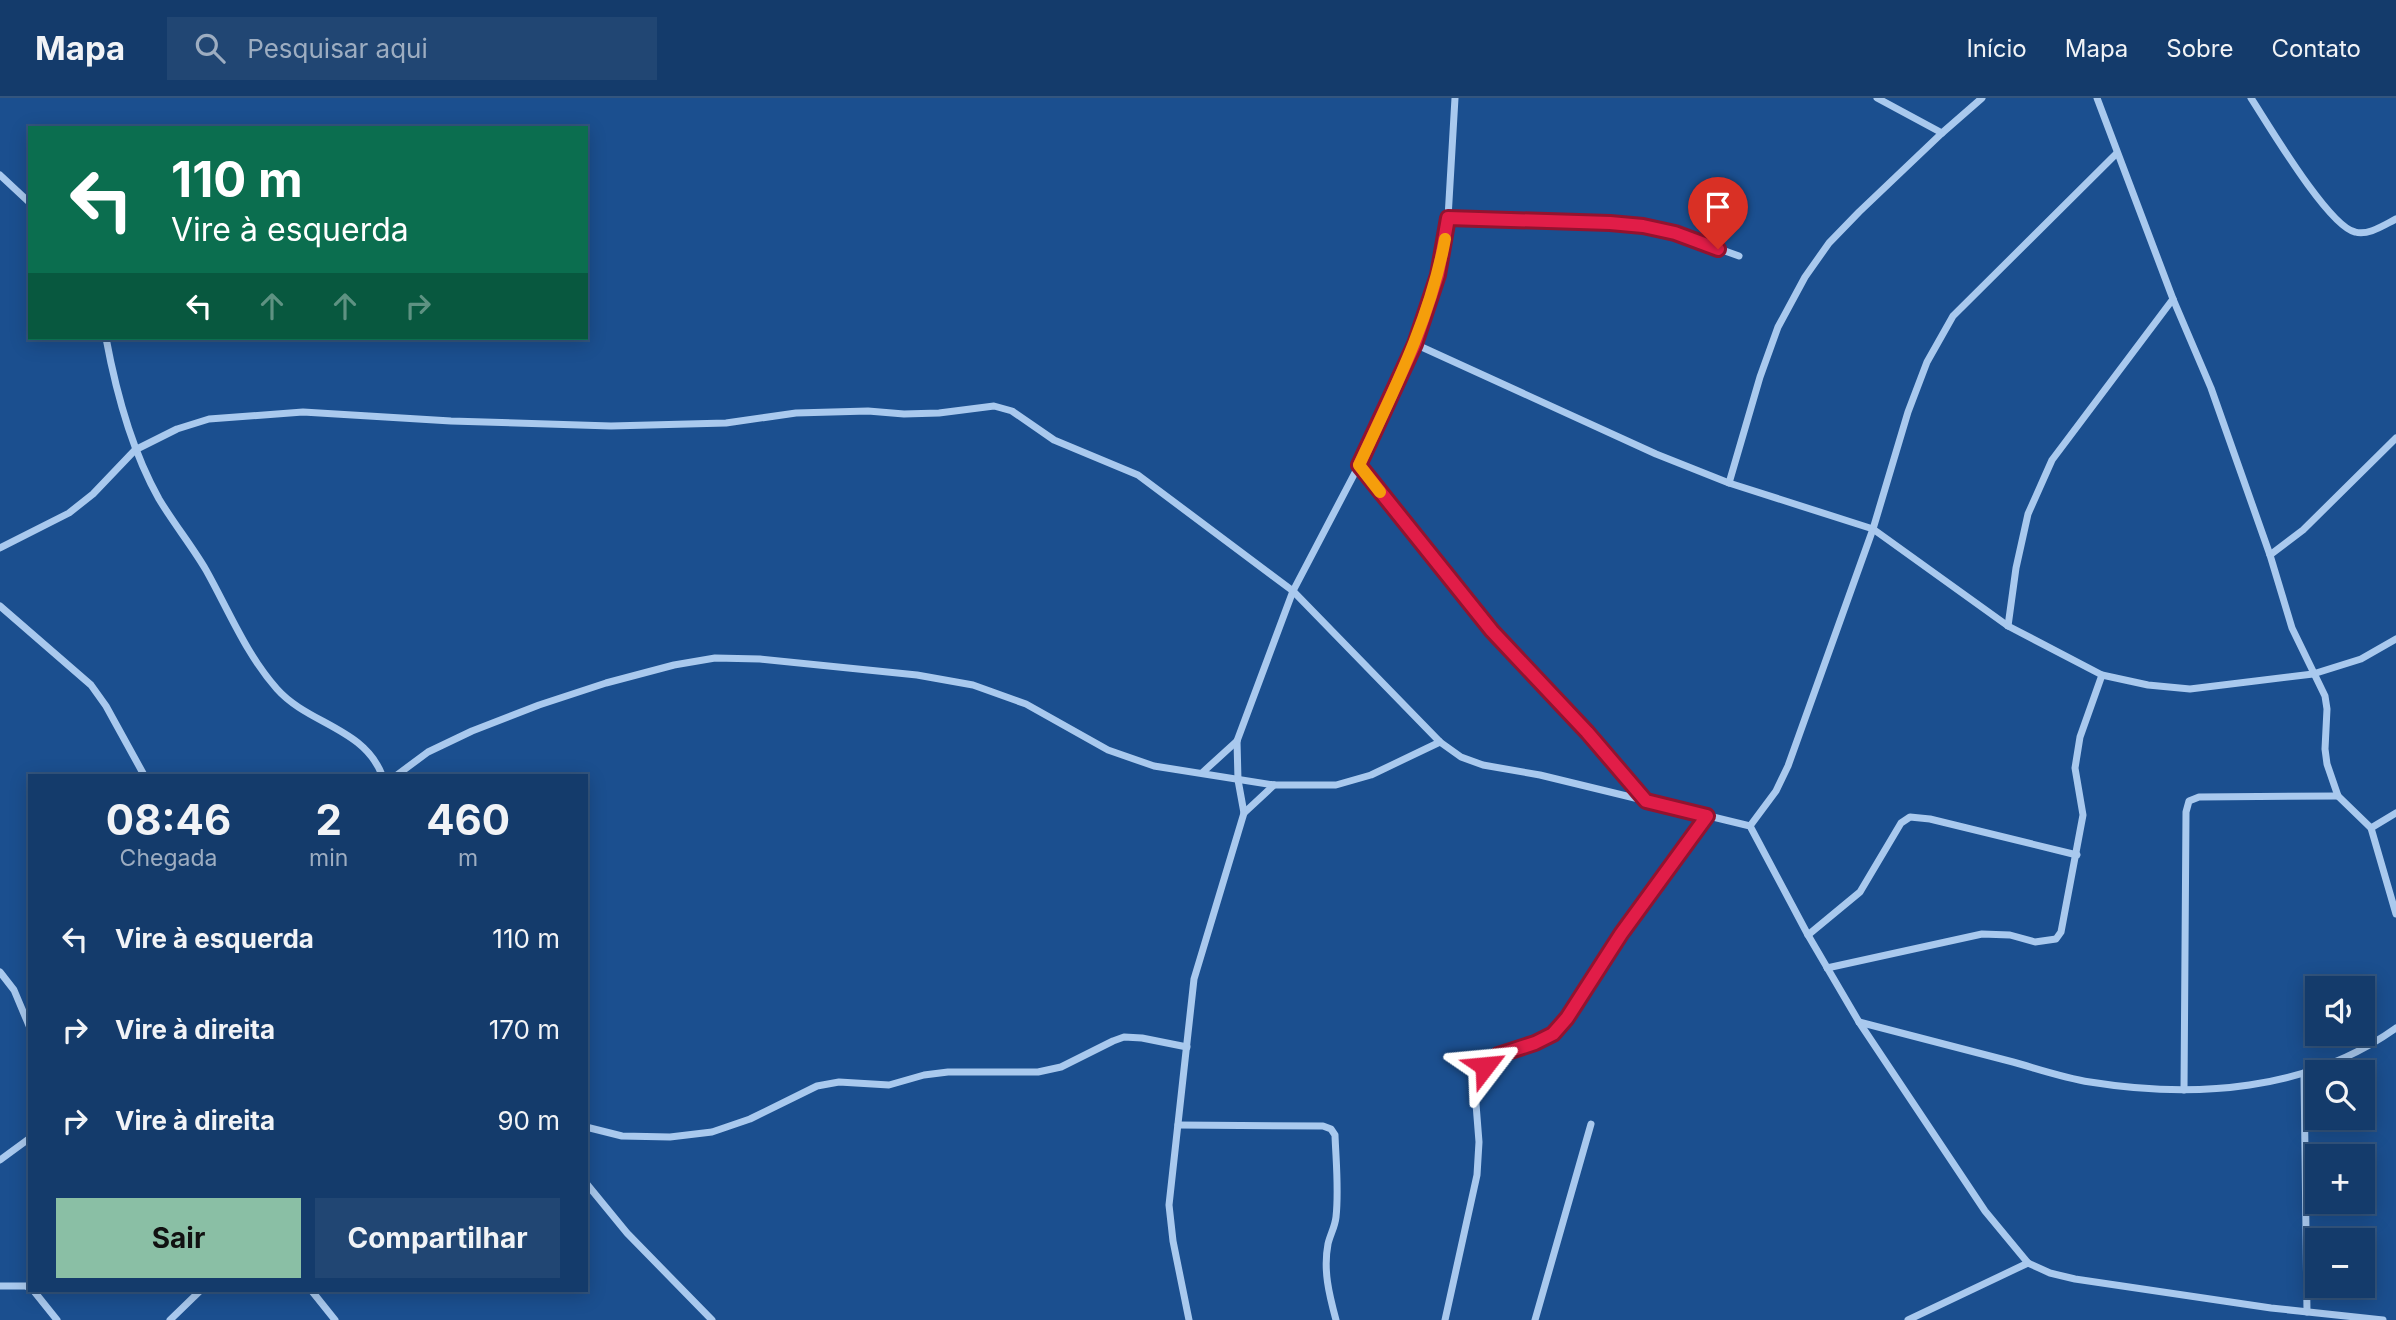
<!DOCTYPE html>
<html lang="pt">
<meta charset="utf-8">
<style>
:root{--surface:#143b6b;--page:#214673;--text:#f1f3f6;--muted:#9dadc1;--line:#33557e;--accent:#8abfa5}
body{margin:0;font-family:Inter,sans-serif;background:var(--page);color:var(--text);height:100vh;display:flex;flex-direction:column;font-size:26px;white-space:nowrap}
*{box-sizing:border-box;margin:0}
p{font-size:23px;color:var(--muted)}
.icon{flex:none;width:38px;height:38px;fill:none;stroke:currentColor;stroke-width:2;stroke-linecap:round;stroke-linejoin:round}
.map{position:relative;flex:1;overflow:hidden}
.details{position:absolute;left:28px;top:676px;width:560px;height:518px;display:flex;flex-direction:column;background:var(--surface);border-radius:0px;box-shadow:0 4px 18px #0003,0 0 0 2px var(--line)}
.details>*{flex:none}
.banner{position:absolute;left:28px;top:28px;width:560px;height:214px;border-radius:0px;box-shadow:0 4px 18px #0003,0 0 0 2px var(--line);background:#0b6e4f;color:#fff;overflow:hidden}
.fabs{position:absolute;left:2305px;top:878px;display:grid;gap:14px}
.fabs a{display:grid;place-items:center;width:70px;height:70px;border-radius:0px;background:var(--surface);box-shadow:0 4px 18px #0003,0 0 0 2px var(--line);font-size:35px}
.pin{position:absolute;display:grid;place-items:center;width:60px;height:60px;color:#fff;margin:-72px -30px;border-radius:50% 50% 50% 0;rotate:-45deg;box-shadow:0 0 7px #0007}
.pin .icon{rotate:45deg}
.me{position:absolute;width:77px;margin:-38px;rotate:61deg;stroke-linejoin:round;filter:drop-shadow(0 0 5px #0008)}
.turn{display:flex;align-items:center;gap:24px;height:147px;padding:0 28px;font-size:32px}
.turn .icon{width:91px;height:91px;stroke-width:2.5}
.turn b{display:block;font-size:49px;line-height:60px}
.lanes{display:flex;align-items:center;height:66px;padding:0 28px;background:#0003;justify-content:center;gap:35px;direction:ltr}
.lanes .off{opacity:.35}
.eta{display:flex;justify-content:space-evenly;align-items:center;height:119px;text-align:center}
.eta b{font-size:42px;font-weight:700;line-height:49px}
.cta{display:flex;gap:14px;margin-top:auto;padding:14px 28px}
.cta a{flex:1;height:80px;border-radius:0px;background:var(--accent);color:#111;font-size:28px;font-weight:700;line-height:80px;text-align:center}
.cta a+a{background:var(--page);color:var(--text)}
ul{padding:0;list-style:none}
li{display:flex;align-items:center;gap:21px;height:91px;padding:0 28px}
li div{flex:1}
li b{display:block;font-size:26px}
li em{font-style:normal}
header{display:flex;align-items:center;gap:42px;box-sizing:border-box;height:98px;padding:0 35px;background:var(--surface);border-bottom:2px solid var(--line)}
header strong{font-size:33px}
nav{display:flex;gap:38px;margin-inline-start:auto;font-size:24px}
.search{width:490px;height:63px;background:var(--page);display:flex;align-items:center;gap:18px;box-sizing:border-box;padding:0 24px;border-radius:0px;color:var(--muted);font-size:26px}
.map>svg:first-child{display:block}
</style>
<header>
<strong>Mapa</strong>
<div class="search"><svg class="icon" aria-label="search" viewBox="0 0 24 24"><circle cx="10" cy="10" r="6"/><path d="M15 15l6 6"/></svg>Pesquisar aqui</div>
<nav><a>Início</a><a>Mapa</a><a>Sobre</a><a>Contato</a></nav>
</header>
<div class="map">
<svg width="2396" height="1222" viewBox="0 0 2396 1222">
<rect width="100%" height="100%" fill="#1b4f8f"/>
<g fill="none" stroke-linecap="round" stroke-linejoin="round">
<g stroke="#a9c9ee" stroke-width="7">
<path d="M1877 0 1942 35"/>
<path d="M2097 0 2173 201 2211 290 2270 457 2292 530 2325 598 2327 611 2325 651 2327 666 2338 698 2371 730 2396 816"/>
<path d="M2251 0C2268 26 2328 128 2355 134 2368 138 2384 127 2396 121"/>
<path d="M0 77 30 105"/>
<path d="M1448 120 1643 128 1675 135 1739 158"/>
<path d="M106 240C116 294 132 353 159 401 174 426 192 448 206 472 229 513 246 556 277 591 308 626 364 630 382 677"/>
<path d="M1415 246 1656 356 1729 385 1873 431 2008 528 2102 577 2148 587 2190 591 2313 576 2361 561 2396 541"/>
<path d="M1359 367 1492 533 1587 634 1646 702"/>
<path d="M1729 385 1760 279 1778 229 1805 179 1829 145 1859 114 1942 35 1982 0"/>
<path d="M0 450 69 415 93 396 135 352 177 331 209 321 303 314 451 323 611 328 726 325 796 315 868 313 904 316 939 315 994 308 1012 313 1054 342 1138 377 1293 493 1440 644 1461 659 1483 667 1540 677 1750 728 1808 837 1859 924 1985 1113 2028 1165 2050 1175 2075 1181 2271 1210 2383 1222"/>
<path d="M2270 457 2303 432 2396 340"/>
<path d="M0 508 91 587 106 608 144 677"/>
<path d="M2008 528 2016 470 2028 416 2052 362 2173 201"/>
<path d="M1203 674 1237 643"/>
<path d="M397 677 428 654 472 633 539 607 606 585 674 567 715 560 760 561 917 577 973 587 1026 606 1108 652 1154 668 1274 687H1336L1371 677 1440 644"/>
<path d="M1244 715 1274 687"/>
<path d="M1750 728 1776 693 1788 668 1873 431 1908 314 1927 264 1953 218 2117 55"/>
<path d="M2371 730 2396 715"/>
<path d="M1808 837 1860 794 1901 725 1910 719 1930 721 2077 757"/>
<path d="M1827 870 1982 836 2010 837 2035 844 2056 841 2061 834 2083 717 2075 670 2080 639 2102 577"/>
<path d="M0 874 14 892 30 930"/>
<path d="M1859 924C1910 937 1962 951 2013 964 2038 971 2064 980 2090 984 2195 1001 2308 993 2396 930"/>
<path d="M2304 975 2307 1214"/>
<path d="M2184 992 2186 714 2189 703 2199 699 2338 698"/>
<path d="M1178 1027 1323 1028 1331 1031 1335 1037C1336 1064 1339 1092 1336 1119 1335 1129 1330 1137 1328 1146 1323 1172 1329 1196 1336 1222"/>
<path d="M586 1029 622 1038 670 1039 712 1034 750 1021 817 988 839 984 889 987 924 977 948 974H1038L1061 969 1113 943 1124 939 1142 940 1187 949"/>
<path d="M0 1062 30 1040"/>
<path d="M586 1085 627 1135 712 1222"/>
<path d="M0 1188H26L30 1190"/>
<path d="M33 1192 57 1222"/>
<path d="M311 1192 335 1222"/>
<path d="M170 1222 201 1192"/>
<path d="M1189 1222 1173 1143 1169 1107 1194 881 1244 715 1238 682 1237 643 1293 493 1359 367 1415 246 1439 177 1448 120 1455 0"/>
<path d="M1445 1222 1477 1077 1479 1044 1476 1006 1477 986 1485 968 1498 956 1535 945 1553 936 1567 920 1621 836 1707 718"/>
<path d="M1535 1222 1591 1026"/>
<path d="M1908 1222 2028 1165"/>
</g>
</g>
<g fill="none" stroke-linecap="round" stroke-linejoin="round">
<defs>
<path id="route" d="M1485 968 1498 957 1535 945 1553 936 1567 920 1621 836 1707 718 1646 703 1587 634 1492 533 1359 367 1415 246 1438 177 1448 120 1610 125 1643 128 1675 135 1718 151"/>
</defs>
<use href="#route" stroke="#92132f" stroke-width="18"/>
<use href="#route" stroke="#e11d48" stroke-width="12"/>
<path stroke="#f59e0b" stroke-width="12" d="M1380 394 1359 367C1393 294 1430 222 1445 141"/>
</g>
</svg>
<div class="fabs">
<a><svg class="icon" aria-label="sound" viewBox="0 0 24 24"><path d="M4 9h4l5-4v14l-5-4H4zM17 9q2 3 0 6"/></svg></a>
<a><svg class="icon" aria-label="search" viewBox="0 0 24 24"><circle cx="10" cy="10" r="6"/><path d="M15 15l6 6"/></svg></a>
<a>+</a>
<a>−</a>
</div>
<div class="pin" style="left:1718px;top:151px;background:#d93025"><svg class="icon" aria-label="arrive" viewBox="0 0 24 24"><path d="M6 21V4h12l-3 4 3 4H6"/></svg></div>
<svg class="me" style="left:1485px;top:968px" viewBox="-20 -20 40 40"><path d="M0-17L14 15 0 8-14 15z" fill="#e11d48" stroke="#fff" stroke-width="4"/></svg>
<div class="banner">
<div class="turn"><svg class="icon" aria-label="left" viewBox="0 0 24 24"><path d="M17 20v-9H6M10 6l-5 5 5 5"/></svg><div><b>110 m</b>Vire à esquerda</div></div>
<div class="lanes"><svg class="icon" aria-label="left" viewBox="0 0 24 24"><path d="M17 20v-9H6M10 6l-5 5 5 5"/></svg><svg class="icon off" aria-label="ahead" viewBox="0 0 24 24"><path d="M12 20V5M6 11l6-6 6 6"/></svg><svg class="icon off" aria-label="ahead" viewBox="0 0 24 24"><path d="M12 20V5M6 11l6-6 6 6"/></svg><svg class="icon off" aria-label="right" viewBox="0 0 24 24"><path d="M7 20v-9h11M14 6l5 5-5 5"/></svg></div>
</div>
<section class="details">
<div class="eta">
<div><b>08:46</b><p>Chegada</p></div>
<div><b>2</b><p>min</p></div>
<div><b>460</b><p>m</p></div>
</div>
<ul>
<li><svg class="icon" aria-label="left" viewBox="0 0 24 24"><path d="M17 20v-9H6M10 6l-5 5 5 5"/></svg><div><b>Vire à esquerda</b></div><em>110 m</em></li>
<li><svg class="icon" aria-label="right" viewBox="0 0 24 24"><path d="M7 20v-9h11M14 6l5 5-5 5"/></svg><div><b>Vire à direita</b></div><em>170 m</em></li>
<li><svg class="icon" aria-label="right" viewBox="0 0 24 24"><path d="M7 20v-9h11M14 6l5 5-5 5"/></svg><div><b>Vire à direita</b></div><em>90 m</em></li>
</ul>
<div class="cta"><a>Sair</a><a>Compartilhar</a></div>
</section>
</div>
